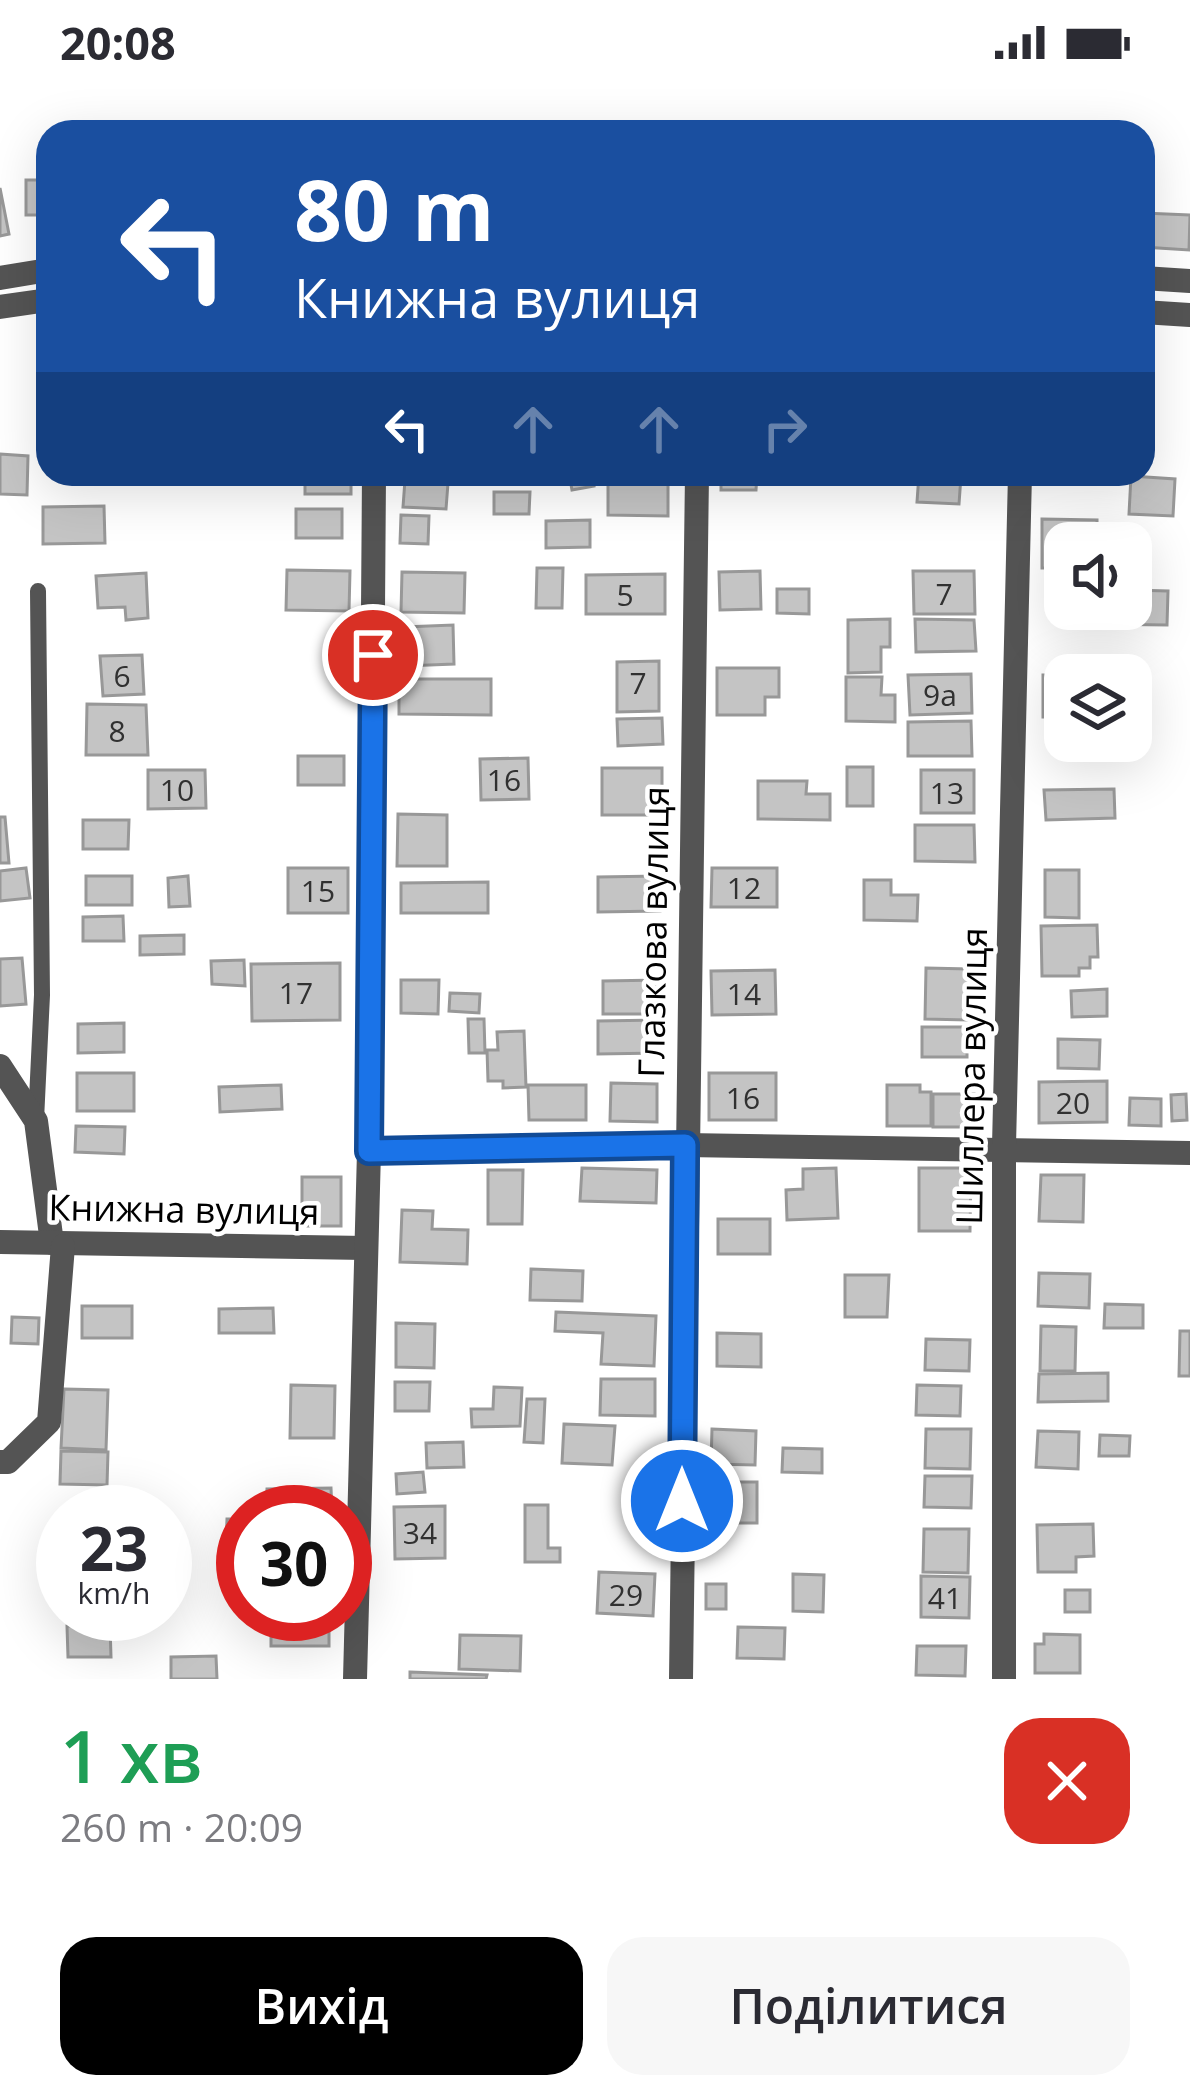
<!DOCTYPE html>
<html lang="uk">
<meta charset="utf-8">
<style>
:root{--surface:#fff;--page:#f7f7f7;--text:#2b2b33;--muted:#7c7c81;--accent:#000}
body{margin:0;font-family:"Open Sans",sans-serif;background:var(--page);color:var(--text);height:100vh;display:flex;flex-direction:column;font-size:45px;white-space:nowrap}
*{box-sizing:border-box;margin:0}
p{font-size:39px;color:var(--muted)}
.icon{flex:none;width:66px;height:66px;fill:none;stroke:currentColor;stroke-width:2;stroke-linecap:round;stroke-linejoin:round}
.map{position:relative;height:1595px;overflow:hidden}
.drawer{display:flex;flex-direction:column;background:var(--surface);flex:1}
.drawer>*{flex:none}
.guide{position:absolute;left:36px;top:36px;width:1119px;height:366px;border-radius:36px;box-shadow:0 12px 48px #0002;background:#1a4fa0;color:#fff;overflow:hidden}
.buttons{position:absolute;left:1044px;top:438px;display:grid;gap:24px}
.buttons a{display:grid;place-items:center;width:108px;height:108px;border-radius:24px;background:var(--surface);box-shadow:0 12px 48px #0002;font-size:60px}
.speed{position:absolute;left:36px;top:1401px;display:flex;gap:24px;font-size:60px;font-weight:700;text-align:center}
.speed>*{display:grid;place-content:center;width:156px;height:156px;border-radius:50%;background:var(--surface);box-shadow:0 12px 48px #0002;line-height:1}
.speed small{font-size:30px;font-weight:400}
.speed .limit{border:18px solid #d22;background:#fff;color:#111}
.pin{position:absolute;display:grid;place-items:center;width:102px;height:102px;color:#fff;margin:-51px;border:6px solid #fff;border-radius:50%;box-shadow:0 3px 12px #0007}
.me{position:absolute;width:132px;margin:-66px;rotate:0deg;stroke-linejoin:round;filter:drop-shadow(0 0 9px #0008)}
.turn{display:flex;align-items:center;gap:42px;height:252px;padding:0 60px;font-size:54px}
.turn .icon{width:156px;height:156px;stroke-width:2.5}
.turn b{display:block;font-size:84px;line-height:102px}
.lanes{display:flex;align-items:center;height:114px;padding:0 60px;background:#0003;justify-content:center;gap:60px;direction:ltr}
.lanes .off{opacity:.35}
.round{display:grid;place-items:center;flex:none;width:126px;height:126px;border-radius:36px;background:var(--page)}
.head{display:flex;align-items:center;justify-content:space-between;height:204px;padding:0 60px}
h1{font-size:72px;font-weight:600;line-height:90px;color:#1e9e55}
.action{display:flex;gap:24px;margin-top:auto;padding:24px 60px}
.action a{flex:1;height:138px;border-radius:36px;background:var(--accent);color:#fff;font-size:48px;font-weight:600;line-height:138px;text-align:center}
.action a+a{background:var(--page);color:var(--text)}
.status{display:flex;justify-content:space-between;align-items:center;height:84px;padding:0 60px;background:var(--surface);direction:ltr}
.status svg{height:33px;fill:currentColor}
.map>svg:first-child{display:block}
</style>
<div class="status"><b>20:08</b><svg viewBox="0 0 49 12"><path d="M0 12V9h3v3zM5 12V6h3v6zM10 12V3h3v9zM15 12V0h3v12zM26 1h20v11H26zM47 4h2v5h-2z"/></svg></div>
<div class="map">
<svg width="1190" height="1595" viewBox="0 0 1190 1595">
<rect width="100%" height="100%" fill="#fff"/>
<g fill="#c4c4c4" stroke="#989898" stroke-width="3">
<rect x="26" y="96" width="22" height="35"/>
<path d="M0 104 9 150 0 152Z"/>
<path d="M1143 129 1190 131 1189 166 1143 163Z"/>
<path d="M0 370 28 372 27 411 0 410Z"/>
<rect x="305" y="390" width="46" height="20"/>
<path d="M569 390H592L594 402 572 406Z"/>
<path d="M608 390H633V399H668V432L608 431Z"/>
<path d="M721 390H757L756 406H721Z"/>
<path d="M919 390 961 392 959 420 917 418Z"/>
<path d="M1131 392 1175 395 1173 432 1129 430Z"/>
<path d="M405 396 448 399 446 425 403 423Z"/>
<path d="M494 408H530L529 430H494Z"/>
<path d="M104 422 105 459 43 460V423Z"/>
<rect x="296" y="425" width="46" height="29"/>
<path d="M401 431 429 432 428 460 400 459Z"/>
<path d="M1042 435 1097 436V459H1065V484H1042Z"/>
<path d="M590 436V463L546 464V437Z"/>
<path d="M537 484H563L562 524H536Z"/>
<path d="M287 486 350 487 349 527 286 526Z"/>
<path d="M760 487 761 525 720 526 719 488Z"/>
<path d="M913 487H974L975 530H914Z"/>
<path d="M402 488 465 489 464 529 401 528Z"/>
<path d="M146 489 148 534 126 536 125 523 98 524 96 492Z"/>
<path d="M665 490V530H586V491Z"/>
<path d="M777 505H809V530L777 529Z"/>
<path d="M1131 506 1168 507 1167 541 1088 540 1089 525H1131Z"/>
<path d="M890 535V563H881V588L848 589V536Z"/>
<path d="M915 535 974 536 976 567 916 568Z"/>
<path d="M453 541 454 580 405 582 404 543Z"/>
<path d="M142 571 144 610 103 612 100 572Z"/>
<path d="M659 577V627L617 628V578Z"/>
<path d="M717 584H779V613H765V631H717Z"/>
<path d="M971 590 972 629 910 631 908 591Z"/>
<rect x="1043" y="591" width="22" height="42"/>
<path d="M846 593H882L881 611H895V638L846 637Z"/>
<path d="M399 595H491V631L399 630Z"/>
<path d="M87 620 146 621 148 671H86Z"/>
<path d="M662 634 663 660 618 662 617 635Z"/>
<path d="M971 637 972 672H908V638Z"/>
<rect x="298" y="672" width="46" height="29"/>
<path d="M528 674 529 715 481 716 480 675Z"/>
<rect x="847" y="683" width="26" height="39"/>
<rect x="602" y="684" width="60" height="47"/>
<path d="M148 686H205L206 724 148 725Z"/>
<rect x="921" y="686" width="53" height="43"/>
<path d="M758 697H807L806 710H830V736L758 735Z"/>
<path d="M1114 705 1115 734 1046 736 1044 706Z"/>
<path d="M398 730 447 731V782H397Z"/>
<path d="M0 733H5L9 779H0Z"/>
<path d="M83 736H129L128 765H83Z"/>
<path d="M915 741H974L975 778 915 777Z"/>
<path d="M26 784 30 814 0 817V787Z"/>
<rect x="288" y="784" width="60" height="45"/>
<path d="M712 784H777V823H711Z"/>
<path d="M1045 786H1079V834L1045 833Z"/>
<rect x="86" y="792" width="46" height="29"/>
<path d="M188 792 190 822 169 823 168 794Z"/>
<path d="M659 792 660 827 598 828V793Z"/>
<path d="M864 796H891V811H918L917 837 864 836Z"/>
<path d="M488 798V829H401V799Z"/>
<path d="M123 832 124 857H83V833Z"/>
<path d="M1097 841 1098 873H1090V884H1079V892H1042L1041 842Z"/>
<path d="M184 851V870L140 871V852Z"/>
<path d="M22 874 26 920 0 922V875Z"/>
<path d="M244 876 245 902 212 900 211 877Z"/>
<path d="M340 879V936L252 937 251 880Z"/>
<path d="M926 884 969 885 968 936 925 935Z"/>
<path d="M775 886 776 930 712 931 711 887Z"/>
<path d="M401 896H439L438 930 401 929Z"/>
<path d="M660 896V930H603V897Z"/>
<path d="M1107 905V932L1072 933 1071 907Z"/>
<path d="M450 909 480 910 479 929 449 927Z"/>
<path d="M468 935H484L485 969H469Z"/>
<path d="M659 936V969L598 970V937Z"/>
<path d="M124 939V968L78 969V940Z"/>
<rect x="922" y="943" width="45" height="30"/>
<path d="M524 947 526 1003 503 1004V997H488L487 966H498L497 948Z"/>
<path d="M1058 955 1100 956 1099 985 1058 984Z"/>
<rect x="77" y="989" width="57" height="38"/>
<rect x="709" y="989" width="67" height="47"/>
<path d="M1107 997V1038L1039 1039V998Z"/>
<path d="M611 999 657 1000V1038L610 1037Z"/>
<path d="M281 1001 282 1025 220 1028 219 1003Z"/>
<path d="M528 1001H586V1036H529Z"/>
<path d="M887 1001H920V1008H931V1042H887Z"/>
<rect x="933" y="1010" width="41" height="33"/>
<path d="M1186 1010 1187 1036 1172 1037 1171 1011Z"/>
<path d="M1130 1014 1161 1015V1042L1129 1041Z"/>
<path d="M76 1042 125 1043 124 1070 75 1068Z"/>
<path d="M582 1084 657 1086 656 1119 580 1117Z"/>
<path d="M836 1084 838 1134 787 1136 786 1106 803 1105V1085Z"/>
<path d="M919 1084H971L970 1147H919Z"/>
<path d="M488 1086H523L522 1140H488Z"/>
<path d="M1041 1091H1084L1083 1138 1039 1137Z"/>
<rect x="302" y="1093" width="39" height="49"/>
<path d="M402 1126 433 1127 432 1145 468 1146 467 1180 400 1178Z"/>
<rect x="718" y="1135" width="52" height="35"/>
<path d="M531 1185 583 1187 582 1217 530 1216Z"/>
<path d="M1039 1189 1090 1190 1089 1224 1038 1222Z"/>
<path d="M845 1191H889L887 1233H845Z"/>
<path d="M1105 1220 1143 1221V1244H1104Z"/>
<rect x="82" y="1222" width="50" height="32"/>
<path d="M273 1224 274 1249H219V1225Z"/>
<path d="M556 1228 656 1232 654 1282 601 1280 603 1249 555 1247Z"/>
<path d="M12 1233 39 1234 38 1260 11 1259Z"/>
<path d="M396 1239 435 1240 434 1284 396 1283Z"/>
<path d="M1041 1242 1076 1243 1075 1287H1040Z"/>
<path d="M1180 1247H1190V1292H1179Z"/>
<path d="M717 1249 761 1250V1283L717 1282Z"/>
<path d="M926 1255 970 1256 969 1287 925 1286Z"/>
<path d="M1108 1289V1317L1038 1318 1039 1290Z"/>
<path d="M601 1295H655V1332L600 1331Z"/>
<path d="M395 1298H430L429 1327H395Z"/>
<path d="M291 1301 335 1302 334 1354H290Z"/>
<path d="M917 1301 961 1302 960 1332 916 1331Z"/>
<path d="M494 1303 522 1304 520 1342 472 1343 471 1325H493Z"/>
<path d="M64 1305 108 1306 106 1366 61 1364Z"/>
<path d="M527 1315H545L543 1359 524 1358Z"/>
<path d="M564 1340 615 1342 612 1381 562 1379Z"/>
<path d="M712 1345 756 1347 755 1381 711 1380Z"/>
<path d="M926 1345H971L970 1385 925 1384Z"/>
<path d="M1038 1347 1079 1348 1078 1385 1036 1383Z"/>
<path d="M1100 1351 1130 1352 1129 1372H1099Z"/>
<path d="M463 1358 464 1383 427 1384 426 1359Z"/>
<path d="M783 1364 822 1365V1389L782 1388Z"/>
<path d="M61 1367 108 1368 107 1401 60 1400Z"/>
<path d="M423 1388 425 1408 397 1410 396 1390Z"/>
<path d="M925 1392H972L971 1424 924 1423Z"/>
<rect x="710" y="1398" width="47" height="41"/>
<path d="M331 1404 332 1428H266L267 1405Z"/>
<path d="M525 1421H548V1464H560V1478H525Z"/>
<path d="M445 1422V1474L395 1475 394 1423Z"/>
<path d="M227 1435H243V1460H226Z"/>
<path d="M1093 1440 1094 1472 1076 1473V1488H1038L1037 1441Z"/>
<path d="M924 1445H969L968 1489 923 1488Z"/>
<path d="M599 1488 655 1490 653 1532 597 1529Z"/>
<path d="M793 1490 824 1491 823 1528 793 1527Z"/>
<path d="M921 1492 970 1493 969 1534 921 1533Z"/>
<rect x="706" y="1500" width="20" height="25"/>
<rect x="1065" y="1506" width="25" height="22"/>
<rect x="271" y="1530" width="58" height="32"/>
<path d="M110 1541 111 1573H68L67 1542Z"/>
<path d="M738 1543 785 1544 784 1575 737 1574Z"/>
<path d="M1044 1550 1080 1551V1589H1035V1560H1044Z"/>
<path d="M460 1551 521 1552 520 1587 459 1585Z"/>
<path d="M917 1562H966L965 1592 916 1591Z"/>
<path d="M216 1572 217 1595H171V1573Z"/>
<path d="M410 1588 487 1591 486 1595H410Z"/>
</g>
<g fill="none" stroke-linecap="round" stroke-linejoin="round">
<path stroke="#545454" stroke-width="16" d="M36 1036 42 911 38 507"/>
<g stroke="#545454" stroke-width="24">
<path d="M0 194 48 186"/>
<path d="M1143 194 1190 197"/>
<path d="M0 223 48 216"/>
<path d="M1143 228 1190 231"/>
<path d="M0 982 36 1037 52 1159"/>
<path d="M369 1067 685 1061 1190 1069"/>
<path d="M0 1158 366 1164"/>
<path d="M0 1378H8L49 1338 63 1162"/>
<path d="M355 1595 369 1067 374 390"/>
<path d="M681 1595 697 390"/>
<path d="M1004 1595V1062L1020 390"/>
</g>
</g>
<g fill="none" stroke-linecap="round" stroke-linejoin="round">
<defs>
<path id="route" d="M373 571 369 1067 685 1061 682 1417"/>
</defs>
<use href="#route" stroke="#114b97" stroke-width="30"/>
<use href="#route" stroke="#1a73e8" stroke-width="21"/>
</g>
<g text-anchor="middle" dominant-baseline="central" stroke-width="9" stroke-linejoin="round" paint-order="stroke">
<g font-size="30" fill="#313131">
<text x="944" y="509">7</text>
<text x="625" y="510">5</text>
<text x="122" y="591">6</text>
<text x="638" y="598">7</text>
<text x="940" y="610">9а</text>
<text x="117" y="646">8</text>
<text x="504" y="695">16</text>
<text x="177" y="705">10</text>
<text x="947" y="708">13</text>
<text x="744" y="803">12</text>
<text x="318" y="806">15</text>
<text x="296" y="908">17</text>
<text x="744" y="909">14</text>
<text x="743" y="1013">16</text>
<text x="1073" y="1018">20</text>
<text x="420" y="1448">34</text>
<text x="626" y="1510">29</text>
<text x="945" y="1513">41</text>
</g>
<g font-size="36" fill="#000" stroke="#fff">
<text transform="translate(653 848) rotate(-89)">Глазкова вулиця</text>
<text transform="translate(971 992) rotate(-89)">Шиллера вулиця</text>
<text transform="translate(184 1125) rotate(1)">Книжна вулиця</text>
</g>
</g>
</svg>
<div class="buttons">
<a><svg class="icon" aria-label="sound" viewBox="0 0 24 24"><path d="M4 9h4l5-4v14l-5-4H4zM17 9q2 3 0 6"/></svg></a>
<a><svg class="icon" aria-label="layers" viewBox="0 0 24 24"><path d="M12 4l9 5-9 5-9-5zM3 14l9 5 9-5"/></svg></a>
</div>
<div class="speed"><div>23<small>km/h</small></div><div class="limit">30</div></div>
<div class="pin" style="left:373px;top:571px;background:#d93025"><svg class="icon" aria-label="arrive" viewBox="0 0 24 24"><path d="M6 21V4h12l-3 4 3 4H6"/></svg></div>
<svg class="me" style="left:682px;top:1417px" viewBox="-20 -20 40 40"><circle r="17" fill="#1a73e8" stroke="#fff" stroke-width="3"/><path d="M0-11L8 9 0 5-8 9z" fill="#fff"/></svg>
<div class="guide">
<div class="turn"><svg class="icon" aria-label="left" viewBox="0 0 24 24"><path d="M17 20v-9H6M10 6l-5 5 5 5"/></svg><div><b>80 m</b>Книжна вулиця</div></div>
<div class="lanes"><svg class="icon" aria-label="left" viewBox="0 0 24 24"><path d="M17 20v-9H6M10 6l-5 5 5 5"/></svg><svg class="icon off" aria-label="ahead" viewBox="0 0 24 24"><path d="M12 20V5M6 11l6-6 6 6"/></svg><svg class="icon off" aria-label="ahead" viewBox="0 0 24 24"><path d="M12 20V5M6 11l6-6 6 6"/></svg><svg class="icon off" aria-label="right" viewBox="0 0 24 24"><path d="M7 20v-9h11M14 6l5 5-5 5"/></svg></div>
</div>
</div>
<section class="drawer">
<div class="head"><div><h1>1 хв</h1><p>260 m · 20:09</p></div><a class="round" style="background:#d93025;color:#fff"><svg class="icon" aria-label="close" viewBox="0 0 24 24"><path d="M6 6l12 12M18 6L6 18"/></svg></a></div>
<div class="action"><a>Вихід</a><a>Поділитися</a></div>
</section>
